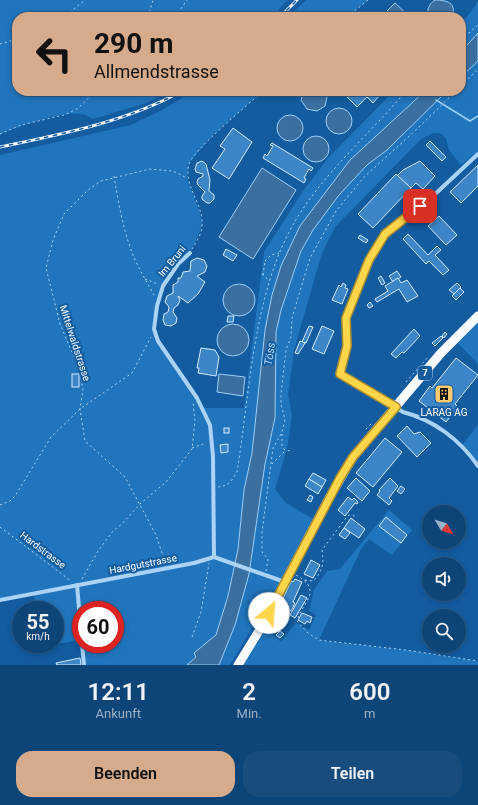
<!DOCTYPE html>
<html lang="de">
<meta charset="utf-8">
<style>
:root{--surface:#0e4578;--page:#174c7d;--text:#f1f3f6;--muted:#9bb1c6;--line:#2e5d8a;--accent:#d6ab8b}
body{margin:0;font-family:Roboto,sans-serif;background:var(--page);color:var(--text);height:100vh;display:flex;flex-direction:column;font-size:15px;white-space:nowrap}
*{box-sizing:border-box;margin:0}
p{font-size:13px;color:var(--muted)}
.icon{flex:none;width:22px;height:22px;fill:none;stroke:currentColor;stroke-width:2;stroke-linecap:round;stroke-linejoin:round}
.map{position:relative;height:665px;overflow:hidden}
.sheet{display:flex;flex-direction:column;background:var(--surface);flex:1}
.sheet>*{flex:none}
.hud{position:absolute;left:12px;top:12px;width:454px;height:84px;border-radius:16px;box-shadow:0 2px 6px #0003,0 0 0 1px var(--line);background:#d6ab8b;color:#111;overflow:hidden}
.needle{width:26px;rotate:128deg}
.tools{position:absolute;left:422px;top:505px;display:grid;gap:8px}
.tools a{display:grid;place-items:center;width:44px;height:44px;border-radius:50%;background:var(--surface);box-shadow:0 2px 6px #0003,0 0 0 1px var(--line);font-size:20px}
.speed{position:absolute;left:12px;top:601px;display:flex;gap:8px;font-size:20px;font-weight:700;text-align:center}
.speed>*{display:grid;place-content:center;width:52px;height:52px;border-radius:50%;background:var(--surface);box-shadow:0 2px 6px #0003,0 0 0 1px var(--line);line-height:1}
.speed small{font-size:10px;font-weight:400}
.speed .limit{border:6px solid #d22;background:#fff;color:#111}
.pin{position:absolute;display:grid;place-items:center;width:34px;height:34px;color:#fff;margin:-17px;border-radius:8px;box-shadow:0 2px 6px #0006}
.me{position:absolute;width:44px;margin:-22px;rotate:27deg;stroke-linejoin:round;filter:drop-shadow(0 0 3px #0008)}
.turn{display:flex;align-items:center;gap:14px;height:84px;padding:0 16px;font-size:18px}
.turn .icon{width:52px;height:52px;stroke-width:2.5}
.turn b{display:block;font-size:28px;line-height:34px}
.eta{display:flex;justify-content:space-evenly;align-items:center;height:68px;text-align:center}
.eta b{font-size:24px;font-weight:600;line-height:28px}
.cta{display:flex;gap:8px;margin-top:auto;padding:8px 16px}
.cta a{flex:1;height:46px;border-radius:16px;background:var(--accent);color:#111;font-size:16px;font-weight:600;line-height:46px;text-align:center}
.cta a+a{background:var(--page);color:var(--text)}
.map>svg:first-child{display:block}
</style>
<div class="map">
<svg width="478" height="665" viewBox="0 0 478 665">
<rect width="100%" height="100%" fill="#135ca0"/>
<g fill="#2175bd">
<path d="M0 0H288L271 17H17V91H170L146 103 93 119C90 118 86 114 82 114 64 110 18 127 0 134Z"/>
<path d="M306 0H368L347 17H288Z"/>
<path d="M478 1V33L461 52V23L470 13Z"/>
<path d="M478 61V152L461 165 449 150 446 138 440 133H433L420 140 335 227 322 253 294 350 288 395 292 416 287 449 275 489 286 503 317 521 277 597 262 611 230 665H219L235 625 249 574 265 464 275 418 276 332 281 310 301 251 313 230 339 195 367 165 387 150 447 91H461V77Z"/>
<path d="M194 91H263L213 135 189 163 187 178 200 213 202 226 190 253 178 264 163 286 154 329 158 341 203 408H244L264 252 303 191 329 157 394 91H425L350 160 300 226 281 266 272 295 265 330 252 453 244 490 238 549 228 596 216 635 194 653 196 657 187 665H84L82 644H115V610H81V640L55 644V610H36L34 594 0 600V155L131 125 162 110Z"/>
<path d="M478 316V364L454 339Z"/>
<path d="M478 425V466L462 445Z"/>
<path d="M389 510 412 530 392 555 369 539 361 549 319 640 406 650 478 661V665H243L266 629 281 642 296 623 309 630 316 615 309 611 314 590 327 571 340 569Z"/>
</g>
<g fill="#3b6fa0" stroke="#9dcff7">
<path d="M435 0C447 0 457 3 452 17H429C426 10 429 4 435 0Z"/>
<path d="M395 3 410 17H381Z"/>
<path d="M478 33V61L461 77V52Z"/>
<path d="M304 91H325L327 97 325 106 317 111 307 109 301 100Z"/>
<path d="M425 91H447L387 150 367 165 339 195 313 230 301 251 281 310 276 332 275 418 265 464 249 574 235 625 219 665H187L196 657 194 653 216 635 228 596 238 549 244 490 252 453 265 330 272 295 281 266 300 226 350 160Z"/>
<circle cx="339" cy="121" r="13"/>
<circle cx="290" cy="128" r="13"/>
<circle cx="316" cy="149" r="13"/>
<path d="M262 168 296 190 253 259 219 237Z"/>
<circle cx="239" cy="300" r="16"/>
<circle cx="233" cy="340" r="16"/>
<path d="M219 374 245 377 243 396 217 392Z"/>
</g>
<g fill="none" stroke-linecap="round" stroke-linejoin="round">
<path stroke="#9dcff7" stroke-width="1.5" d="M436 100 470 121 478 116"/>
</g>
<g fill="#3c86c7" stroke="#d4eafe">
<path d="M341 91H376L380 95 373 103 367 97 357 107Z"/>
<path d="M233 128 252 142 229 179 212 168 225 149 220 146Z"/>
<path d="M430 141 446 157 442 161 426 145Z"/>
<path d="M272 143 313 168 311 171 309 169 304 178 306 179 304 183 263 158 265 154 267 156 273 146 270 145Z"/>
<path d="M202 161 206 164 210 180 209 191 214 195V199L210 203H207L202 199V196L205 192 198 185 197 182 198 179 203 176V174L196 172 195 169 197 163Z"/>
<path d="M420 161 435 176 423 189 416 183 411 188 397 176 403 170Z"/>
<path d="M478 165V186L461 203 450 192Z"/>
<path d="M396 174 411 188 373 228 358 214Z"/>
<path d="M439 216 457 235 446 245 428 226Z"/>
<path d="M408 234 428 255 437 246 441 250 435 255 449 270 443 275 429 261 426 264 403 239Z"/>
<path d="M360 235 368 240 366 243 358 238Z"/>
<path d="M226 249 237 255 233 261 223 255Z"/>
<path d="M197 258 204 260 207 266 205 272 197 276 205 282 198 294 188 303 178 296 180 300 178 305 174 308 173 312 177 318 176 323 171 326 165 325 163 320 164 314 168 312 169 307 165 302 167 296 173 293V285L178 282V278H181L183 272 190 271 191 261Z"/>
<path d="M397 271 401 277 393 282 389 276Z"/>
<path d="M381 276 385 283 382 285 378 278Z"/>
<path d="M398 278 401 283 407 280 418 296 407 302 399 289 377 302 375 299 388 291 385 286Z"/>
<path d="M343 283 346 285 345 288 348 289 342 304 332 300 339 285 341 287Z"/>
<path d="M457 283 461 287 454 294 449 290Z"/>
<path d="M460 288 464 292 456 300 452 296Z"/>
<path d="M370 302 373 306 369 308 367 305Z"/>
<path d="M228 316H234L233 322H227Z"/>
<path d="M309 326 313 327 306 343 302 342Z"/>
<path d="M322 326 334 331 324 354 312 349Z"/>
<path d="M414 329 420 336 404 353 402 352 396 358 391 354Z"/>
<path d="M445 332 447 334 444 338 442 336Z"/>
<path d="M441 336 443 338 435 346 432 343Z"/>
<path d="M300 341 305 343 298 354 295 353Z"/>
<path d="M201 348 215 350 219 357 216 376 198 373 199 368H197Z"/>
<path d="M456 358 478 375 455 404 458 407 446 422 419 401 430 386 432 388Z"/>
<rect x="72" y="374" width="7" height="13"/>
<path d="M407 426 414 434 420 432 431 443 417 457 397 436Z"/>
<rect x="224" y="428" width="5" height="5"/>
<path d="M385 438 402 452 373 487 356 473Z"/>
<path d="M228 444V452L221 453 220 445Z"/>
<path d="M313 473 326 480 322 487 309 479Z"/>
<path d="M356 478 370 491 362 501 347 488Z"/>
<path d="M390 478 398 486 389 498 392 501 389 505 377 495 380 491 379 490Z"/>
<path d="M309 479 322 487 318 494 305 486Z"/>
<path d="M401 486 405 489 401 494 397 491Z"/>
<path d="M310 495 313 497 311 502 307 500Z"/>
<path d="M348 497 352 500 354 498 358 502 357 504 355 503 345 516 338 510Z"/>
<path d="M386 517 407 535 401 543 379 526Z"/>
<path d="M351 518 365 529 359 538 344 528Z"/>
<path d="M344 528 350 533 345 539 339 535Z"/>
<path d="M311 560 320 565 313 578 304 574Z"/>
<path d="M295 579 302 582 293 602 295 603 291 611 280 605 291 581 293 582Z"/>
<path d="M301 595 307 598 295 618 290 615Z"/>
<path d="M302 613 312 617 310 623 307 621 305 624 298 620Z"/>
<path d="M280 631 284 634 280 638 276 635Z"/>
<path d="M80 658 81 665H57L56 663Z"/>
</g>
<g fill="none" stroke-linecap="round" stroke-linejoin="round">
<g stroke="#abd3f5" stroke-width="1" stroke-dasharray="2 3" stroke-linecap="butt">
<path d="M61 17 70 12 85 0"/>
<path d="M148 17 153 0"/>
<path d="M175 17 187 0"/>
<path d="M347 17 368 0"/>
<path d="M461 40 478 25"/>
<path d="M0 44 17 39"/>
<path d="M461 86 478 69"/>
<path d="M0 134 21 125 64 115 77 109 96 91"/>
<path d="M114 176C118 200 122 224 130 247 136 265 146 280 155 297"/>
<path d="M192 249C196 242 202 234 202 226 204 204 183 186 189 164 193 150 249 104 263 91"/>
<path d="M265 261 271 255 279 253"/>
<path d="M262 274 270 281"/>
<path d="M145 279 158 284"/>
<path d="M406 382 429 356"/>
<path d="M366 429 371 424"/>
<path d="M282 434V447L285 450 291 451"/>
<path d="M192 448 206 443"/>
<path d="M272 464 285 451"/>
<path d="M218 487C228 486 232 481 237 472 250 392 253 294 294 223 324 172 369 135 406 91"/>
<path d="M0 505 10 501 15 496 51 437 80 409 132 373 151 337"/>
<path d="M0 527 71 581"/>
<path d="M162 563 163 556 156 535 125 477 85 441 80 409 83 390 80 371 60 324 46 268 53 240 64 214 88 190 101 181 150 169 173 171 187 178"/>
<path d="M266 571 268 559 262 552V532L273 448 282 432 285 420 281 404V394L286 350 291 337 292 318 310 258 336 211 363 178 417 129 456 91"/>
<path d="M296 575C325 591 301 603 297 621L308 633 319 640 406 650 478 661"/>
<path d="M82 579 98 551 113 531 122 524 140 504 166 482 192 449 195 421 193 402"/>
<path d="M305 580 313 581C323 571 324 564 322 550L346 518 349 515 355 516"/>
<path d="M192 637 201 612 209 563"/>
</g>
<g stroke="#abd3f5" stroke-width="4">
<path d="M478 154 432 197 385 234 379 243 369 260 346 318 347 346 340 374 403 412C434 420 460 440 478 466"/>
<path d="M190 253 178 264 163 286 157 306 154 329 158 341 197 398 210 425 213 456 214 557"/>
<path d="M77 585 81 631"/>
<path d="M0 600 194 563 214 557 285 582"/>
<path d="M82 644 84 665"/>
</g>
<path stroke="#f9fcff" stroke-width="9" d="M238 665 262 626 328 500 353 457 441 353 478 316"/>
<defs>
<g id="rail">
<path d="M280 17 297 0"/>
<path d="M0 147C62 134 126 122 182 91"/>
</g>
</defs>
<use href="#rail" stroke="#fff" stroke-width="3"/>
<use href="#rail" stroke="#135ca0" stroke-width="1.5" stroke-dasharray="4.5" stroke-linecap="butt"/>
<path stroke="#abd3f5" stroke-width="1" stroke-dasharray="2 3" stroke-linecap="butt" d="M263 275 265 261"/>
</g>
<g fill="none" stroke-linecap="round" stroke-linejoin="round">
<defs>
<path id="route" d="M269 613 340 478 353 457 396 407 340 374 347 346 346 318 369 260 385 234 420 206"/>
</defs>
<use href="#route" stroke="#a68a30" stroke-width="10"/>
<use href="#route" stroke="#ffd54a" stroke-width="7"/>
</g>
<defs>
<symbol id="building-square" viewBox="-11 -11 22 22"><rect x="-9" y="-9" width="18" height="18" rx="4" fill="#ffc96f" stroke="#135ca0"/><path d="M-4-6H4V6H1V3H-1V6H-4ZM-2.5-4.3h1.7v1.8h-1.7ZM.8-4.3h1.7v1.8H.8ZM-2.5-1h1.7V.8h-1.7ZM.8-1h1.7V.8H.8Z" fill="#111"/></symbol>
</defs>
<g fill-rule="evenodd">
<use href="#building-square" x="433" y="383" width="22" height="22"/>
</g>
<g text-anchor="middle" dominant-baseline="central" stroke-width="4" stroke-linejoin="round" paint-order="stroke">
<rect fill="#135ca0" stroke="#b8cee2" stroke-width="1" x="418" y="366" width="14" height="14" rx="3"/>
<g font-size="9" font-weight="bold" fill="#fff">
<text x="425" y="373">7</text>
</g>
<g font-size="10" fill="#fff" stroke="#135ca0">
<text transform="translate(172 261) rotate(-51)">Im Bruni</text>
<text transform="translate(75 343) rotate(72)">Mittelwaldstrasse</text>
<text transform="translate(43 550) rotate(37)">Hardstrasse</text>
<text transform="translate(143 564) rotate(-11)">Hardgutstrasse</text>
</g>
<g font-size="10" fill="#fff" stroke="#135ca0">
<text x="444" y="412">LARAG AG</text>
</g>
<g font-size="11" font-style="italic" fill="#b8dcfb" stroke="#135ca0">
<text transform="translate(270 354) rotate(-82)">Töss</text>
</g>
</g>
</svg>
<div class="tools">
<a><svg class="needle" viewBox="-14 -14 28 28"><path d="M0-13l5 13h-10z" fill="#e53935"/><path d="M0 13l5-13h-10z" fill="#9bb1c6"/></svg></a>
<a><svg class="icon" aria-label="sound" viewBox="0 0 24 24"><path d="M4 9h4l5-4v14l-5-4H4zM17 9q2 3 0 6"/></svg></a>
<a><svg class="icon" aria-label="search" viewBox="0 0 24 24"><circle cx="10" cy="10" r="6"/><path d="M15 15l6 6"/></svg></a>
</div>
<div class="speed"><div>55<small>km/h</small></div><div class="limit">60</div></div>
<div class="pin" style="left:420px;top:206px;background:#d93025"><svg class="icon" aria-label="arrive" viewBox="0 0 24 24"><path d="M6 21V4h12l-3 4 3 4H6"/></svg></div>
<svg class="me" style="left:269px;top:613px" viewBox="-20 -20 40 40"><circle r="19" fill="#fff"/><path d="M0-13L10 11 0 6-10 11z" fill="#ffd54a"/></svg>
<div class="hud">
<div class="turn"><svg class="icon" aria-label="left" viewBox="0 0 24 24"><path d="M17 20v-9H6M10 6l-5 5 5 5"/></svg><div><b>290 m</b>Allmendstrasse</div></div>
</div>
</div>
<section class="sheet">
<div class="eta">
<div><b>12:11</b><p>Ankunft</p></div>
<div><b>2</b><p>Min.</p></div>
<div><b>600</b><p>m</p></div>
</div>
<div class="cta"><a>Beenden</a><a>Teilen</a></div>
</section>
